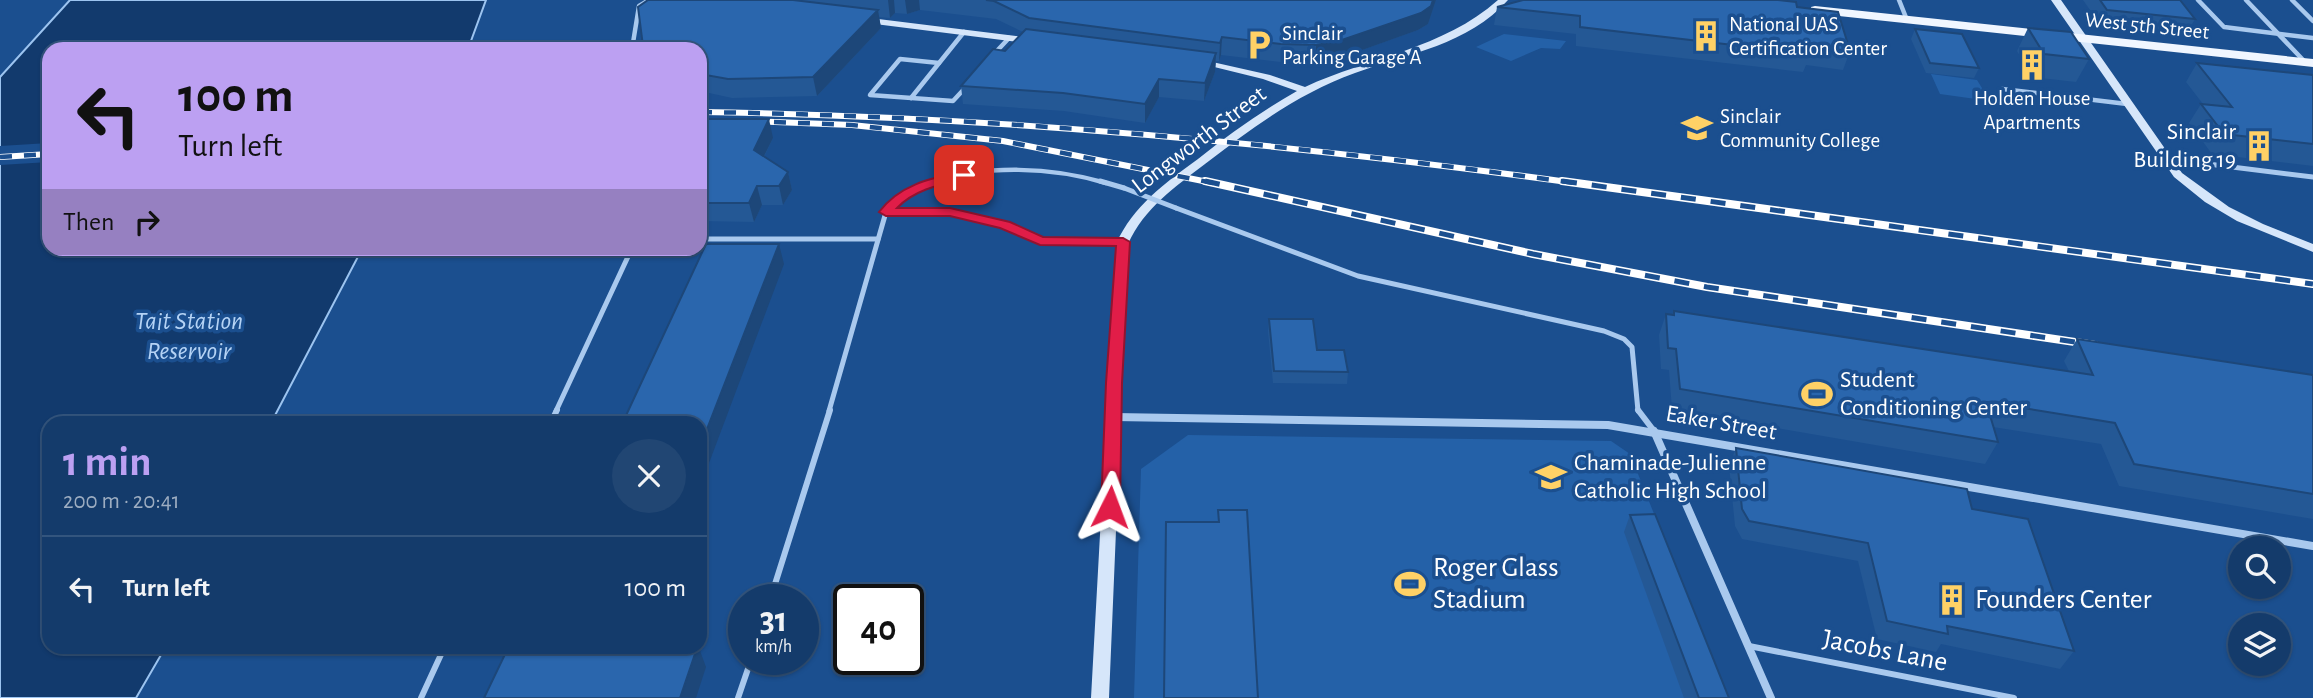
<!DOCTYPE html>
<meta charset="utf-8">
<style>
:root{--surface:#143b6b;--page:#214673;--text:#f1f3f6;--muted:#9dadc1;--line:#33557e;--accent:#bca0f2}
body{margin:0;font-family:"Alegreya Sans",sans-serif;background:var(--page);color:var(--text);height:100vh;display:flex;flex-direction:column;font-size:26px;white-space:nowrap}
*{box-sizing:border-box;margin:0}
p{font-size:23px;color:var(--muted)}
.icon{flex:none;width:38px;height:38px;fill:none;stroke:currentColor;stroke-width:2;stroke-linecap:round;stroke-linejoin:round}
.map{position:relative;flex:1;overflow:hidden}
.panel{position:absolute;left:42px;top:416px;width:665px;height:238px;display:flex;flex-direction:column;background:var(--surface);border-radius:21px;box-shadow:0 2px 5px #0004,0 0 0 2px var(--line)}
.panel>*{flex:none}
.hud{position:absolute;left:42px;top:42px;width:665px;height:214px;border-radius:21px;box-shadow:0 2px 5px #0004,0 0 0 2px var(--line);background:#bca0f2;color:#111;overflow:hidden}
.buttons{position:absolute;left:2228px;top:536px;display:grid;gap:14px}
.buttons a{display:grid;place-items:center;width:63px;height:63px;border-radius:50%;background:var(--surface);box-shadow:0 2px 5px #0004,0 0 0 2px var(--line);font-size:35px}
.speed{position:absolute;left:728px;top:584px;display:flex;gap:14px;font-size:35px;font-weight:700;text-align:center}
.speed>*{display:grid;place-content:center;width:91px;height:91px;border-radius:50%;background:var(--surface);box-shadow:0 2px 5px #0004,0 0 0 2px var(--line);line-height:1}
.speed small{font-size:18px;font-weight:400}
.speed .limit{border:4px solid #111;border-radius:10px;background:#fff;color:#111}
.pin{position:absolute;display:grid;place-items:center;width:60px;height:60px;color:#fff;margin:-30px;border-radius:14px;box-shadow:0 4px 10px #0006}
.me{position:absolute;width:77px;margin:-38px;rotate:3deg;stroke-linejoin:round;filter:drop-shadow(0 0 5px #0008)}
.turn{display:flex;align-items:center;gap:24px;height:147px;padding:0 21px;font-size:32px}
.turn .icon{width:91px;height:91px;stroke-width:2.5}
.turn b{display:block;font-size:49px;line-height:60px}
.then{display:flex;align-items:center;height:66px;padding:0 21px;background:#0003;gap:14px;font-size:26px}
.round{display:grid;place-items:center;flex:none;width:74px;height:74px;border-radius:37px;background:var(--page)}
.summary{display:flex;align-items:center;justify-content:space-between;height:119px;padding:0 21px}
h1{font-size:42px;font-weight:700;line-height:52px;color:var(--accent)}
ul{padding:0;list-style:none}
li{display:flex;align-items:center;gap:21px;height:105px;padding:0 21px;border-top:2px solid var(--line)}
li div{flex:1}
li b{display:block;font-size:26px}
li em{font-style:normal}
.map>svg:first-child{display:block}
</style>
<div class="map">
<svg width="2313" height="698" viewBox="0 0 2313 698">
<rect width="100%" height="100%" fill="#1b4f8f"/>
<g fill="#2461a8">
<path d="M1504 34 1566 41 1560 49 1541 48 1511 61 1476 47Z"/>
<path d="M1931 74 1977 80 1990 101 1940 94Z"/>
<path d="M1188 435 1611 441 1630 454 1728 698H1134L1141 469Z"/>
</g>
<path fill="#123a6d" stroke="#9cc4f0" stroke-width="2" d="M70 0H486L468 49H49V248L362 249 271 423 49 424V648H165L136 698H0V77Z"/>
<path fill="#1b4f8f" d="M49 143V162L0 165V146Z"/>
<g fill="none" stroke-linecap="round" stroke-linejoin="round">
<g stroke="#a9c9ee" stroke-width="4.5">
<path d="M1899 0 1907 20"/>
<path d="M2198 0 2224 27 2313 38"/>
<path d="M2246 0 2305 62"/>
<path d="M2292 0 2313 21"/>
<path d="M632 49 639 6 649 0"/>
<path d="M995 53 1009 38"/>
<path d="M939 63 900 59 870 95 953 101 966 87"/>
<path d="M2002 89 2127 104"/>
<path d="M911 98 964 32"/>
<path d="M932 183C985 164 1052 167 1106 183"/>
</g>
<g stroke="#a9c9ee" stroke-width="5">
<path d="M1100 181 1124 188"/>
<path d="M1176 208 1358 276 1604 331 1624 339 1632 347 1638 411"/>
<path d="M887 212H950L1005 225 1040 241 1123 242"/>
<path d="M700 239H878"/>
<path d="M556 411 632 248"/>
<path d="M829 411 886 212 907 194 937 181"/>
</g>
<g stroke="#a9c9ee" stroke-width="6">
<path d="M1638 410 1654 431"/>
<path d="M550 424 557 410"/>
<path d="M770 600 830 410"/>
<path d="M1749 646 2014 698"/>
<path d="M421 698 444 648"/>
<path d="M738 698 751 660"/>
</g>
<path stroke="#a9c9ee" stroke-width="5" d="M2168 159 2313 177"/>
<g stroke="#a9c9ee" stroke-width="8">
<path d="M1114 417 1608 425 2313 546"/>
<path d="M1654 431 1771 698"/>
</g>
<g fill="#d6e6fa" fill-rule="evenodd">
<path d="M1498 0H1508C1468 45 1409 53 1355 73 1299 93 1252 128 1205 164 1175 187 1144 208 1128 244L1109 698H1091L1116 244C1133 206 1165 183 1198 159 1229 134 1262 111 1297 91L1263 79 1194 62 1199 59 1270 75 1305 87C1369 57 1443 49 1498 0Z"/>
<path d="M2051 0H2061L2182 173 2229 207 2263 224 2313 244V252L2237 221 2205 202 2174 177Z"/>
<path d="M862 17 1033 38 1038 41 1033 44 859 22 857 20Z"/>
</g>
<path fill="#f0f6ff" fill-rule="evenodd" d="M1815 6 2313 59V67L1811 13V7Z"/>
<defs>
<g id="rail-far1">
<path d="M700 112C994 116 1284 143 1575 183"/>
<path d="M750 121 852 125 1003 141 1213 183"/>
<path d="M0 157 49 154"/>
</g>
<g id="rail">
<path d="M1205 181 1533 254 1707 287 2095 345"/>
<path d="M1562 181 2313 284"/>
</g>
</defs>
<use href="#rail-far1" stroke="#fff" stroke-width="6"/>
<use href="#rail" stroke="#fff" stroke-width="8"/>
<use href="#rail-far1" stroke="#1b4f8f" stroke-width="4.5" stroke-dasharray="12" stroke-linecap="butt"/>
<use href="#rail" stroke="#1b4f8f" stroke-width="5" stroke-dasharray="15" stroke-linecap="butt"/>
<path stroke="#a9c9ee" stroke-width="5" d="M1124 188 1176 208"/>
</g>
<g fill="#245895">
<path d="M648 0H1436L1428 24 1418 30 1337 59 1315 63 1280 62 1221 55 1219 61H1216L1215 72 1204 101 1159 97 1145 123 1064 111 963 104 961 86 1005 51 1023 32 996 19 920 10 907 14 895 13 890 18 879 17 881 28 817 96 732 98 700 91V49L643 46Z"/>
<path d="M2083 0H2180L2195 19 2187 33 2100 24Z"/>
<path d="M1497 7H1797L1850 51 1843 70 1806 65 1803 72 1576 46V34L1494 25Z"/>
<path d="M2028 28 2089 59 2076 82 2032 77 2017 51Z"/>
<path d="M1915 29 1979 68 1974 78 1926 73 1911 39Z"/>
<path d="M2197 63 2313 75V166L2212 154 2189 123 2201 104H2203L2186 82Z"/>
<path d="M700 119 773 138 764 157 788 172 792 190 783 205H762L754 222 700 221Z"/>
<path d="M1674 311 2069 371 2064 361 2077 339 2313 375V519L2119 486 2101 444 1993 427 1998 442 1985 464 1672 410 1669 370 1661 369 1659 335 1666 314 1672 315Z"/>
<path d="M1269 319 1348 372 1347 384 1273 383 1268 331Z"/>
<path d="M1736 448 1972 509 2074 651 2060 669 1941 644 1936 652 1877 639 1858 561 1742 539 1735 526 1729 465Z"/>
<path d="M1630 515 1729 698H1684L1624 532Z"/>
</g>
<g fill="#1d4779">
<path d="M888 0H894L895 13 890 18Z"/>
<path d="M905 0H919L920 10 907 14Z"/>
<path d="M1433 0H1436L1428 24 1418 30 1337 59 1315 63 1316 45Z"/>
<path d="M878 10 881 28 817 96 813 77Z"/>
<path d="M1222 37 1221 55 1219 61 1220 43Z"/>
<path d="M1216 53 1215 72 1204 101 1205 83Z"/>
<path d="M1159 79V97L1145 123V104Z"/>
<path d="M769 119 773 138 758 168 754 150Z"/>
<path d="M788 172 792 190 783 205 779 186Z"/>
<path d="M757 186 762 205 754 222 749 203Z"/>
<path d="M779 244 784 264 700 487V447Z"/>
<path d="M697 648H699L706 667 696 698H680Z"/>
</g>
<g fill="#2a66ad" stroke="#1d4779" stroke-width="2">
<path d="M648 0H793L878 10 813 77 728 79 700 74V49H639L643 46 638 7Z"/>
<path d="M986 0H1433L1431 6 1421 13 1339 41 1316 45 1281 44 1222 37 1220 43 1029 18 994 1Z"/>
<path d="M1523 0H1778L1796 2 1797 7 1838 12 1850 51 1807 46 1810 54 1580 27V16L1497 7Z"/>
<path d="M2100 0H2180L2195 19 2107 10Z"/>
<path d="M2028 28 2071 32 2089 59 2044 54Z"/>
<path d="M1026 29 1216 53 1205 83 1159 79 1145 104 1063 93 961 86 993 49 1005 51Z"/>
<path d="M1915 29 1962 34 1979 68 1930 63Z"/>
<path d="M2197 63 2313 75V144L2224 134 2201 104 2232 107Z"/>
<path d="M700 119H769L754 150 788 172 779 186H757L749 203H700Z"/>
<path d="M706 244H779L700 447V424H622Z"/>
<path d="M1674 311 2093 375 2077 339 2313 375V494L2134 464 2115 423 1986 402 1998 442 1680 389 1676 349 1668 348 1666 314 1674 315Z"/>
<path d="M1269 319H1313L1317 350H1344L1348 372 1274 371Z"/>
<path d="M1736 448 1967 489 1972 509 2028 519 2074 651 1947 626 1948 634 1887 621 1868 543 1749 521 1742 509Z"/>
<path d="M1218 510H1247L1258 698H1164L1166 522H1219Z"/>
<path d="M1655 514 1729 698H1699L1630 515Z"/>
<path d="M508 648H697L680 698H484Z"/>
</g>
<path fill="#e11d48" stroke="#92132f" stroke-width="2" d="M964 171 969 172V178C944 184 916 188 897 208H950L1010 222 1043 237 1123 238 1130 242 1122 383 1120 507 1117 512H1104L1101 507 1106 383 1116 246 1040 245 1000 228 950 216H886L879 212C900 184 932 178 964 171Z"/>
<defs>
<symbol id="building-bare" viewBox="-9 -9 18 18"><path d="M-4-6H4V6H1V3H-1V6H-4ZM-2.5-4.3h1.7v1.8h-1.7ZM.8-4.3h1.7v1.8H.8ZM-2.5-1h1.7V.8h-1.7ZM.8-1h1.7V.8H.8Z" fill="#ffd166" stroke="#1b4f8f" stroke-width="2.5" paint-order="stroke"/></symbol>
<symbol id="parking-bare" viewBox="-9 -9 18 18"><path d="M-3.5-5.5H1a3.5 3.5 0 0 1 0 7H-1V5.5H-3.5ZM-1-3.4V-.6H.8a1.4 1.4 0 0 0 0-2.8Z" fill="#ffd166" stroke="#1b4f8f" stroke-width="2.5" paint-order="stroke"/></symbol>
<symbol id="university-bare" viewBox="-9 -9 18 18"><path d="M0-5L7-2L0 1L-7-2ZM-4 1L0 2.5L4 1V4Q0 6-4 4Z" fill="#ffd166" stroke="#1b4f8f" stroke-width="2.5" paint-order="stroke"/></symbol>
<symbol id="stadium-bare" viewBox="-9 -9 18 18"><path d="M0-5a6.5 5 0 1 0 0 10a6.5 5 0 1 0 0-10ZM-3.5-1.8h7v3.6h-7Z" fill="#ffd166" stroke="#1b4f8f" stroke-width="2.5" paint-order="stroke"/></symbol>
<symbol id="school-bare" viewBox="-9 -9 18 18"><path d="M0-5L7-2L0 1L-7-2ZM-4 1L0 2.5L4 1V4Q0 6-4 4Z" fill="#ffd166" stroke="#1b4f8f" stroke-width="2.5" paint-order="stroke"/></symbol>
</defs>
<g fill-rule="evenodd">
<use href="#building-bare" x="1684" y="14" width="44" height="44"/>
<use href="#parking-bare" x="1237" y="23" width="44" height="44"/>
<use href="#building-bare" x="2010" y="43" width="44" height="44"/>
<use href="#university-bare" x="1675" y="106" width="44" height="44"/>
<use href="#building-bare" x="2237" y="124" width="44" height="44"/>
<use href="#stadium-bare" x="1795" y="372" width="44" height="44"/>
<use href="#school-bare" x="1529" y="455" width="44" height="44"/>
<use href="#stadium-bare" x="1388" y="562" width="44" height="44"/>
<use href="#building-bare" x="1930" y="578" width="44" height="44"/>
</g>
<g text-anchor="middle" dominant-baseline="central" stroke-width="7" stroke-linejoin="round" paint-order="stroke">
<g font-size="21" fill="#fff" stroke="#1b4f8f" text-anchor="start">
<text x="1729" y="24">National UAS<tspan x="1729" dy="24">Certification Center</tspan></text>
<text x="1282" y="33">Sinclair<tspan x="1282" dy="24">Parking Garage A</tspan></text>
<text x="2032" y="98" text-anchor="middle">Holden House<tspan x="2032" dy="24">Apartments</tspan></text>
<text x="1720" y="116">Sinclair<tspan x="1720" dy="24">Community College</tspan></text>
</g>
<g font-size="21" fill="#fff" stroke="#1b4f8f">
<text transform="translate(2147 26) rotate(6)">West 5th Street</text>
</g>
<g font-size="24" fill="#fff" stroke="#1b4f8f" text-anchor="start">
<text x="2236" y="132" text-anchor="end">Sinclair<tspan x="2236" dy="28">Building 19</tspan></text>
<text x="1840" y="380">Student<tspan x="1840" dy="28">Conditioning Center</tspan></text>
<text x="1574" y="463">Chaminade-Julienne<tspan x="1574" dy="28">Catholic High School</tspan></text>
</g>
<g font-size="24" fill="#fff" stroke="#1b4f8f">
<text transform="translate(1199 140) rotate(-37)">Longworth Street</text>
<text transform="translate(1721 423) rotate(10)">Eaker Street</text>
</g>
<g font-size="26" font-style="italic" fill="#b5d3f5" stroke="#1b4f8f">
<text x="189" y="321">Tait Station<tspan x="189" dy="30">Reservoir</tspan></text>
</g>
<g font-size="28" fill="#fff" stroke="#1b4f8f" text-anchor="start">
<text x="1433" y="568">Roger Glass<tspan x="1433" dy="32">Stadium</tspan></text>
<text x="1975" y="600">Founders Center</text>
</g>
<g font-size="28" fill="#fff" stroke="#1b4f8f">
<text transform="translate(1885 651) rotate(11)">Jacobs Lane</text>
</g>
</g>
</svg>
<div class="buttons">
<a><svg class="icon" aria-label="search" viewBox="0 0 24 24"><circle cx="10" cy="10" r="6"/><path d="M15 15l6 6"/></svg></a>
<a><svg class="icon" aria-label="layers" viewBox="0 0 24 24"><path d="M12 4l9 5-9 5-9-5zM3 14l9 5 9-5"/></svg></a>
</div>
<div class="speed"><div>31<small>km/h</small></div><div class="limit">40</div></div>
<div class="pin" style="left:964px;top:175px;background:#d93025"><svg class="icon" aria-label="arrive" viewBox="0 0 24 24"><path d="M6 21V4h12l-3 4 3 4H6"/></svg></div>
<svg class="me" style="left:1110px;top:507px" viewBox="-20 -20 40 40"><path d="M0-17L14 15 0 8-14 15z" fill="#e11d48" stroke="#fff" stroke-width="4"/></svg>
<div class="hud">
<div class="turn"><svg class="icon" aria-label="left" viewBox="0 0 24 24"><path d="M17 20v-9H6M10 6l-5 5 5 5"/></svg><div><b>100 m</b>Turn left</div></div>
<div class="then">Then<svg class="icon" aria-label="right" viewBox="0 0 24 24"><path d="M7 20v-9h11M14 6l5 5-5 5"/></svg></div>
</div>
<section class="panel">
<div class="summary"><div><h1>1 min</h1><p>200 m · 20:41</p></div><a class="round"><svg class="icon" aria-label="close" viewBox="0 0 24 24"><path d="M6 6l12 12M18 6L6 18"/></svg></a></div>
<ul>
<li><svg class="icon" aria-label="left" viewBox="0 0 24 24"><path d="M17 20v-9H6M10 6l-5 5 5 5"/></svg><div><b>Turn left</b></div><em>100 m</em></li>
</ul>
</section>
</div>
